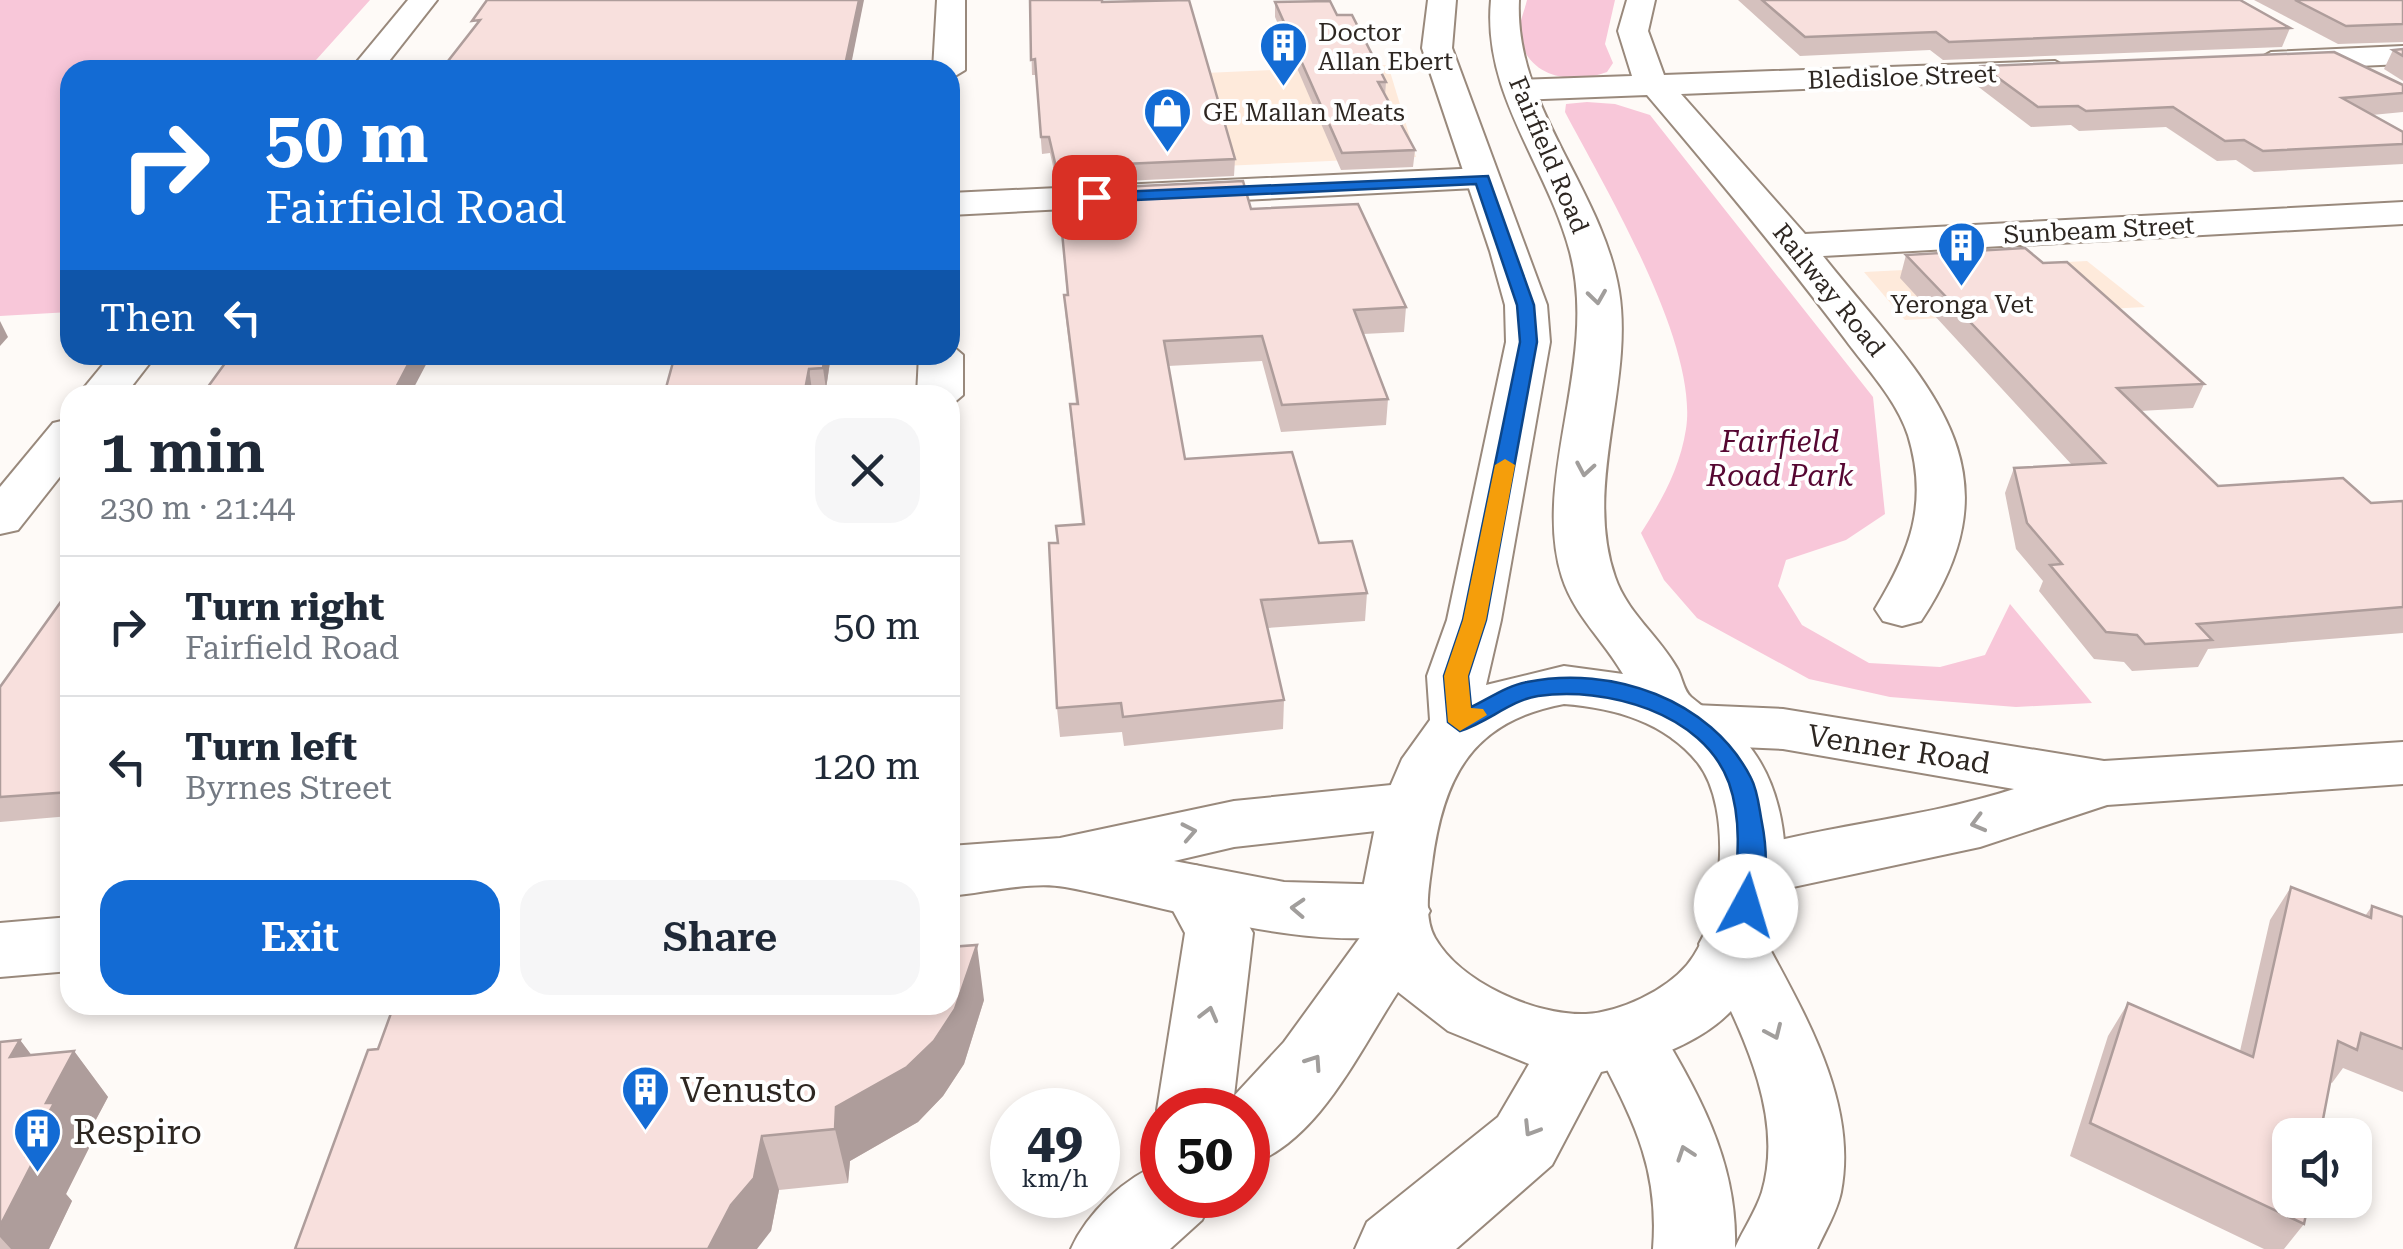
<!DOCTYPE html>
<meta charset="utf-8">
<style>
:root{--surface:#fff;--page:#f6f6f7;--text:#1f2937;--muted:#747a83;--line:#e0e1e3;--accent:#136bd4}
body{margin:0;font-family:"Roboto Serif",serif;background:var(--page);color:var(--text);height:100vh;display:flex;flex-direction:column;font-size:38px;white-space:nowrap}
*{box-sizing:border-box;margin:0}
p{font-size:32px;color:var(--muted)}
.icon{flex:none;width:55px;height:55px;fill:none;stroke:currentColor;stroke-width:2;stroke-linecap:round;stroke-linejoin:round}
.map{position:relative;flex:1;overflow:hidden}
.sheet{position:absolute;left:60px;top:385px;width:900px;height:630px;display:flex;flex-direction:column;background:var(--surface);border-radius:30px;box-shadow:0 5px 15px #0003}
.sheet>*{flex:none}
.top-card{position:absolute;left:60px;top:60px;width:900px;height:305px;border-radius:30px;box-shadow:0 5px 15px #0003;background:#136bd4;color:#fff;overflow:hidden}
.controls{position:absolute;left:2272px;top:1118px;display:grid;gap:20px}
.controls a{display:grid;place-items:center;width:100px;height:100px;border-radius:20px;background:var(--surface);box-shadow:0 5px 15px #0003;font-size:50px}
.speed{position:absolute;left:990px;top:1088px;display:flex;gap:20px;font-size:50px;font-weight:700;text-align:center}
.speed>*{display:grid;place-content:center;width:130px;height:130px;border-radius:50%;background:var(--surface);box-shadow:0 5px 15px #0003;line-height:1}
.speed small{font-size:25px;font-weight:400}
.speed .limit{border:15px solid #d22;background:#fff;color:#111}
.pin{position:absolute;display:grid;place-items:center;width:85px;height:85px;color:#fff;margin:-42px;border-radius:20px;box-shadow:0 5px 15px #0006}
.me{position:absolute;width:110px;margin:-55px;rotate:6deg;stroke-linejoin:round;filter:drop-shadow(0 0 8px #0008)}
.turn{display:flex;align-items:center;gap:35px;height:210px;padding:0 40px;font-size:45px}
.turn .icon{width:130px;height:130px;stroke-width:2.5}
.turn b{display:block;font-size:70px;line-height:85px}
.then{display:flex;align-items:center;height:95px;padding:0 40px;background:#0003;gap:20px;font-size:38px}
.round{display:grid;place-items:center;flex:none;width:105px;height:105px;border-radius:30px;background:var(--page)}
.summary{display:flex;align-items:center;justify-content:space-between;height:170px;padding:0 40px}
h1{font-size:60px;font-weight:600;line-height:75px}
.primary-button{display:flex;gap:20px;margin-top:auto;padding:20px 40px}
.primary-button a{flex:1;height:115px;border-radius:30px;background:var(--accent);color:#fff;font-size:40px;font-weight:600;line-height:115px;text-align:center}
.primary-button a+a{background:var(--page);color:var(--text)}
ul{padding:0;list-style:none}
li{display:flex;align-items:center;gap:30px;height:140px;padding:0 40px;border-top:2px solid var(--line)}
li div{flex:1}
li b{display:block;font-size:38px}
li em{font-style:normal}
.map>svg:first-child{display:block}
</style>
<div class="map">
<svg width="2403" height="1249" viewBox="0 0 2403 1249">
<rect width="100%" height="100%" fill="#fefaf7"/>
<g fill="#feeadb">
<path d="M1388 65 1416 157 1116 171 1205 73Z"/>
<path d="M2087 261 2145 307 1905 320 1864 272Z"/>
</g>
<g fill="#f8c7d9">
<path d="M0 0H370L307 70H70V312L0 316Z"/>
<path d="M1527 0H1615L1605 44 1613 63 1607 72C1571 86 1524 77 1519 32 1519 23 1525 9 1527 0Z"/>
<path d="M1587 102 1615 104 1650 115 1873 397 1885 514 1846 540 1786 560 1778 586 1802 625 1869 663 1940 667 1985 655 2010 604 2092 703 2016 707 1890 697 1809 679 1697 618 1664 580 1641 533C1662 500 1680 468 1686 429 1699 344 1605 188 1565 112L1566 104Z"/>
</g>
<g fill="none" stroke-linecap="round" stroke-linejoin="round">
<defs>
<g id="minor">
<path d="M408 0H437L382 70H350Z"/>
<path d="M937 0H965V70L950 79V70H933Z"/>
<path d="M1627 0H1655L1648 31 1664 75 2055 61 2071 70 2055 79 1681 94 1805 234 2403 202V224L1823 256C1920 378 2027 462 1921 621L1902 626 1883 621 1875 609C1910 551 1929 504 1908 435 1896 399 1867 369 1845 339 1782 255 1715 175 1647 95L1520 100 1504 90 1520 80 1632 76 1618 31Z"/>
<path d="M2403 46V64L2271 70 2255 61 2271 52Z"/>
<path d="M1482 168 1495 171 1500 179 1495 187 950 215V193Z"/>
<path d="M950 344 963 355V395L950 406V395H917L919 355H950Z"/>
<path d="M111 355H156L125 395H78Z"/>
<path d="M70 419V464L18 530 0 534V487L53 423Z"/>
<path d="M1411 783 1433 789 1442 805 1433 821 1411 827 1234 847 1174 861 1284 882 1396 885 1420 893 1430 911 1420 929C1324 960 1164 905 1065 887 1030 881 985 893 950 896V846L1060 838 1234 801Z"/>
<path d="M70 917V971L0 977V923Z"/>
</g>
<g id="tertiary">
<path d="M1694 705 1783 709 2104 761 2403 742V784L2107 805 1980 847 1751 896 1728 888 1718 871 1728 854C1822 825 1921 819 2014 789L1783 749 1694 745 1673 739 1664 725 1673 711Z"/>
<path d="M1733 917 1757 925C1799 1005 1859 1098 1841 1192 1837 1212 1825 1231 1817 1249H1653C1660 1161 1628 1112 1590 1036L1600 1015 1626 1006 1652 1015C1696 1089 1738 1159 1735 1248 1743 1230 1756 1211 1762 1192 1787 1108 1733 1017 1699 944L1709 925Z"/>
</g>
<g id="secondary">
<path d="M1428 0H1456L1452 48 1547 305 1550 342 1501 620 1486 685 1564 666 1623 674C1604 641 1574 615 1562 577 1531 478 1599 362 1570 252 1547 165 1482 94 1491 0H1519C1514 107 1602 188 1619 291 1634 384 1583 485 1615 577 1627 613 1660 637 1678 670 1682 678 1684 691 1691 697 1716 718 1739 728 1757 757 1803 828 1791 951 1730 1012 1699 1044 1644 1063 1601 1072L1552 1165 1456 1249H1355L1367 1222 1498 1117 1529 1064 1448 1031 1398 992C1359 1051 1318 1143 1248 1165V1110H1162V1121L1157 1110 1185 933 1162 890 1172 872 1195 865 1218 872 1253 933 1234 1096 1284 1042 1364 932 1362 893 1377 817 1402 759 1430 720 1427 676 1447 620 1506 342 1505 305 1490 251 1422 48ZM1564 704C1615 708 1665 722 1698 763 1734 809 1723 923 1687 965 1665 991 1620 1012 1586 1014 1536 1016 1461 983 1435 938 1423 917 1429 886 1432 864 1443 777 1472 721 1564 704Z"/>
<path d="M1162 1163V1195H1214L1202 1220 1170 1249H1071C1087 1213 1125 1177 1162 1163Z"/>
</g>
</defs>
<use href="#minor" stroke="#99897c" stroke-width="4"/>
<use href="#tertiary" stroke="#99897c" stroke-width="4"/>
<use href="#secondary" stroke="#99897c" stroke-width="4"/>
<use href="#minor" fill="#fff" fill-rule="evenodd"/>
<use href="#tertiary" fill="#fff" fill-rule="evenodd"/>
<use href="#secondary" fill="#fff" fill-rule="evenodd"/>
</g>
<g fill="#d5c1be">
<path d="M1030 0 1235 159 1234 176 1057 184 1050 153 1042 154 1036 75H1032Z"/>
<path d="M1738 0H2240L2290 28 2282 47 1943 60 1930 50 1800 56Z"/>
<path d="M2254 0H2403V42L2338 44Z"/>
<path d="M1275 2 1337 15 1386 82 1385 96 1415 150 1413 167 1341 170 1275 17Z"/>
<path d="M2403 49V81L2384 69 2393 50Z"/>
<path d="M1982 66 2403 85V112L2372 115 2403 132V164L2254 172 2236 160 2217 161 2166 127 2079 131 2071 125 2031 127 1976 85Z"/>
<path d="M1058 190 1251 209 1406 307 1404 332 1363 334 1388 399 1386 425 1281 432 1262 361 1168 366 1185 459 1319 543 1367 593 1365 621 1267 628 1284 700 1283 729 1124 746 1122 732 1060 737 1057 708 1058 543 1082 525 1072 431 1070 404H1076L1066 320 1064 295H1067Z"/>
<path d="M1906 255 2043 263 2204 384 2193 408 2140 411 2218 486 2371 503 2403 501V633L2208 649 2198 667 2132 671 2124 662 2094 659 2039 591 2043 581 2016 549 2005 493 2014 468 2072 465 1900 278Z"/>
<path d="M831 355 826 389 812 390 811 395H664Z"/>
<path d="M70 589V816L0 822V687Z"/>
<path d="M2291 887 2365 916 2372 906 2403 917V1092L2343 1068 2332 1083 2330 1082 2304 1224 2284 1249H2264L2070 1156 2108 1036 2128 1003 2240 1051 2270 920Z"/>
<path d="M984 1000 964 1064 943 1096 918 1122 850 1161 848 1183 779 1190 771 1231 295 1249Z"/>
<path d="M20 1040 31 1055 74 1051 108 1097 84 1142 89 1148 66 1194 72 1201 49 1249H0V1042Z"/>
</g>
<g fill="#ae9d9b">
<path d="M859 0H864L850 70H844Z"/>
<path d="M0 321 8 337 0 346Z"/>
<path d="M413 355H431L410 395H392Z"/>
<path d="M825 355H831L826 389 823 368Z"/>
<path d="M809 369 812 390 811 395H804Z"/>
<path d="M977 945 984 1000 964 1064 943 1096 918 1122 850 1161 848 1183 835 1129 836 1107Z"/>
<path d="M20 1040 55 1086 10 1057Z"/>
<path d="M74 1051 108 1097 84 1142 89 1148 66 1194 72 1201 49 1249H11L0 1237V1226L46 1103Z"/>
<path d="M762 1136 779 1190 771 1231 757 1249H708Z"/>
</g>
<g fill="#f8e0dd" stroke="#ae9d9b" stroke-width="2.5">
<path d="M487 0H859L844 70H441L480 20 472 21Z"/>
<path d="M1030 0H1102V2L1189 0 1235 159 1056 167 1049 137H1041L1035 59 1031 60Z"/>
<path d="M1762 0H2240L2290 28 1949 42 1936 32 1805 37Z"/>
<path d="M2295 0H2403V24L2346 26Z"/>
<path d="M1330 1 1337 15H1352L1386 82H1378L1415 150 1342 153 1275 2Z"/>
<path d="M2403 49V56L2393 50Z"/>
<path d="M2334 52 2403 85V93L2342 98 2403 132V144L2263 151 2244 140 2225 141 2173 107 2086 111 2078 106 2038 107 1982 66Z"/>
<path d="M1243 181 1251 209 1358 204 1406 307 1354 310 1388 399 1282 405 1262 336 1164 341 1185 459 1292 452 1319 543 1352 541 1367 593 1261 600 1284 700 1123 717 1121 703 1057 708 1049 543H1058L1056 526 1084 524 1070 404H1078L1064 295H1068L1058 190Z"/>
<path d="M2025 248 2043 263 2067 262 2204 384 2117 388 2218 486 2343 478 2371 503 2403 501V607L2197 624 2212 640 2145 644 2137 635 2106 632 2050 565 2062 564 2027 523 2014 468 2105 463 1906 255Z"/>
<path d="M231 355H413L392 395H202Z"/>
<path d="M675 355H825L823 368 809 369 804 395H664Z"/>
<path d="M70 589V792L0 797V687Z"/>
<path d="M2291 887 2371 918 2372 906 2403 917V1049L2361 1033 2357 1050 2338 1041 2320 1135H2290V1200H2309L2304 1224 2090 1123 2128 1003 2253 1057Z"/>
<path d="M977 945 955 1009 934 1041 907 1067 836 1107 835 1129 762 1136 754 1178 731 1205 708 1249H295L368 1050 378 1049 394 1005H950V947Z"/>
<path d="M20 1040 10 1057 74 1051 46 1103H54L26 1156H36L0 1226V1042Z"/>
</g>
<defs><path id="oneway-chevron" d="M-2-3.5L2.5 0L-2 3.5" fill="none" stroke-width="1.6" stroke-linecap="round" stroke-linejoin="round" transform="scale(2.5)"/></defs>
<g stroke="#a19e9c">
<use href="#oneway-chevron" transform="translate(1597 297) rotate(82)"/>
<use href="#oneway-chevron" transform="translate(1585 469) rotate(100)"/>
<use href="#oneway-chevron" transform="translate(1978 823) rotate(165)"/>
<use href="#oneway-chevron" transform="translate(1189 832) rotate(-11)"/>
<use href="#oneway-chevron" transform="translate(1298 908) rotate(-177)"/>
<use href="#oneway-chevron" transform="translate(1209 1014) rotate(-75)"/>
<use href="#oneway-chevron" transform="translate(1774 1032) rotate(66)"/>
<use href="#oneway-chevron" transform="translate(1314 1062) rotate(-56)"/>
<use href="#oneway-chevron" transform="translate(1531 1129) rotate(122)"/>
<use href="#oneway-chevron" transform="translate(1685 1153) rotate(-109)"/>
</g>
<path fill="#136bd4" stroke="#0c468a" stroke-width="2.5" d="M1488 176 1534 305 1537 342 1486 620 1468 676 1471 707C1488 699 1508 685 1527 682 1611 665 1711 699 1751 778 1758 791 1759 808 1762 823 1767 848 1769 890 1756 913H1737L1733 906C1737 865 1743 823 1729 783 1703 712 1604 686 1538 696 1511 700 1487 723 1460 731L1448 722 1444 676 1463 620 1520 342 1517 305 1476 184 1094 202 1086 197 1094 193Z"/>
<path fill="#f59e0b" d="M1505 459 1515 465 1486 620 1468 676 1471 708 1483 709 1487 715 1460 731 1448 722 1444 676 1463 620 1495 465Z"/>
<defs>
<symbol id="building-pin" viewBox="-11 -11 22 30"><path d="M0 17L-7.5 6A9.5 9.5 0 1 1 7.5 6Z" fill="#136bd4" stroke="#fff"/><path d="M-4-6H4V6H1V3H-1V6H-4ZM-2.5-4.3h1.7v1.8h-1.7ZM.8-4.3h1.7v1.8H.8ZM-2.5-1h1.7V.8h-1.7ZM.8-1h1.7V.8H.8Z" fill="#fff"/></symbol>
<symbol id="shop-pin" viewBox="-11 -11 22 30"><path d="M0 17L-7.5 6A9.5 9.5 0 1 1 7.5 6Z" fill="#136bd4" stroke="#fff"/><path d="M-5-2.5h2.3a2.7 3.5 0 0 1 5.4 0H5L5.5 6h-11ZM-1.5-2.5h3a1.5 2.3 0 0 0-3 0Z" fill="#fff"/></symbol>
</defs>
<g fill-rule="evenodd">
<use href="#building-pin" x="1256" y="18" width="55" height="75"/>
<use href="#shop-pin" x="1140" y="84" width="55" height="75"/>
<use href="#building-pin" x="1934" y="218" width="55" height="75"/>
<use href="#building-pin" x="618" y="1062" width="55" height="75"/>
<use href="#building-pin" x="10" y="1104" width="55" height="75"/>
</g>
<g text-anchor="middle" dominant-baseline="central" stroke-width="8" stroke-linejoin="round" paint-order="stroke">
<g font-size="25" fill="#2e2722" stroke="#fff" text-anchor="start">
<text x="1318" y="32">Doctor<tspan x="1318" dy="29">Allan Ebert</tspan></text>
<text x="1203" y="112">GE Mallan Meats</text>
<text x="1962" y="304" text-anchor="middle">Yeronga Vet</text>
</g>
<g font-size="25" fill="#2e2722" stroke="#fff">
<text transform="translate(1902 77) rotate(-2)">Bledisloe Street</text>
<text transform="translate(1549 155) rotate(67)">Fairfield Road</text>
<text transform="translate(2099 230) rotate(-3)">Sunbeam Street</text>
<text transform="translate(1829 290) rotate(51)">Railway Road</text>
</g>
<g font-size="30" font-style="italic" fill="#560732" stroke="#fff">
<text x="1780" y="441">Fairfield<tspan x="1780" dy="34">Road Park</tspan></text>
</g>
<g font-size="30" fill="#2e2722" stroke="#fff">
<text transform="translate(1899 749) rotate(9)">Venner Road</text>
</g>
<g font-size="35" fill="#2e2722" stroke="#fff" text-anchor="start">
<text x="680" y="1090">Venusto</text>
<text x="73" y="1132">Respiro</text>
</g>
</g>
</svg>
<div class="controls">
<a><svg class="icon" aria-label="sound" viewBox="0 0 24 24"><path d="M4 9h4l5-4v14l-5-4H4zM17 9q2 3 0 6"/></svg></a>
</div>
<div class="speed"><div>49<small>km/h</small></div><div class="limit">50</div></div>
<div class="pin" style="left:1094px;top:197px;background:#d93025"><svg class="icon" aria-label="arrive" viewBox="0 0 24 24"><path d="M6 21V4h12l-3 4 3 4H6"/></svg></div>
<svg class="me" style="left:1746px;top:906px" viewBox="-20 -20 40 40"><circle r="19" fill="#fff"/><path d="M0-13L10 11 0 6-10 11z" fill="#136bd4"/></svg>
<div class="top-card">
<div class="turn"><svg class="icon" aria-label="right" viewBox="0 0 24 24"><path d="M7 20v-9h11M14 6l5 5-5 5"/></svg><div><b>50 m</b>Fairfield Road</div></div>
<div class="then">Then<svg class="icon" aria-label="left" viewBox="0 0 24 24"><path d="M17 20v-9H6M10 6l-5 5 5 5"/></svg></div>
</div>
<section class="sheet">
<div class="summary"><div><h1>1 min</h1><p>230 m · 21:44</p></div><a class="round"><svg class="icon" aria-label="close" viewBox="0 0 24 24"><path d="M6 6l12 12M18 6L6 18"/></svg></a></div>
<ul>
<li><svg class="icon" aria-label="right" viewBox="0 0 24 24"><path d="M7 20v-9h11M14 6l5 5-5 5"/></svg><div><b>Turn right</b><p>Fairfield Road</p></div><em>50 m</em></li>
<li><svg class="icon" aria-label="left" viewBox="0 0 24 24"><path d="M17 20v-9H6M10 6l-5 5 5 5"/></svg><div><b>Turn left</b><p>Byrnes Street</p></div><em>120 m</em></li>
</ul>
<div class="primary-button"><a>Exit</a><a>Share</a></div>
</section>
</div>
